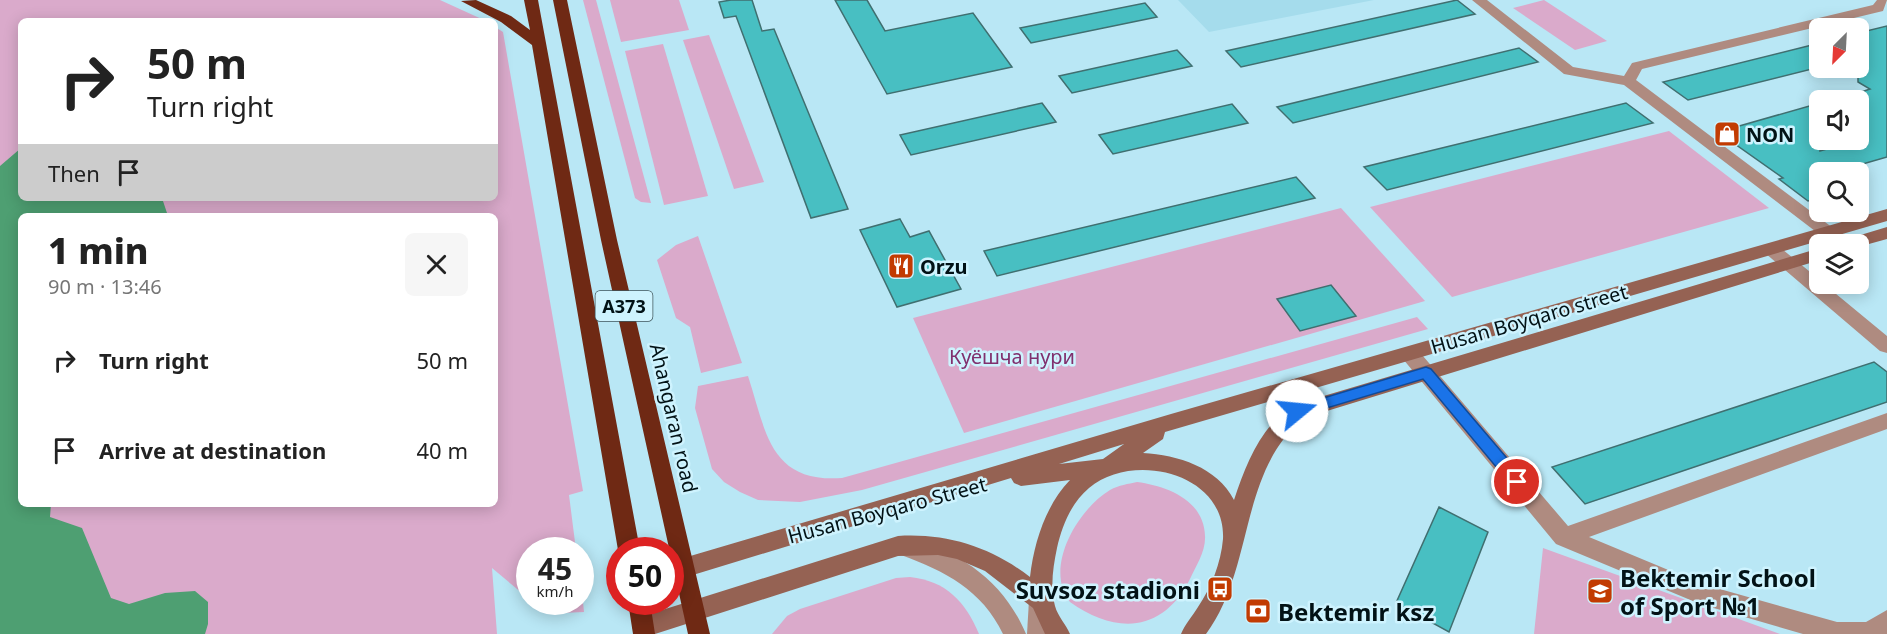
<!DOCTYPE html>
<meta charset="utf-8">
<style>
:root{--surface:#fff;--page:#f6f6f6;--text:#222;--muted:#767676}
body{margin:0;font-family:"Noto Sans",sans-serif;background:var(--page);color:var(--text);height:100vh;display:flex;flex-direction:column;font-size:22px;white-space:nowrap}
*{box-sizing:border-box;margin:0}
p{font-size:20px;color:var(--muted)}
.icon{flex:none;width:33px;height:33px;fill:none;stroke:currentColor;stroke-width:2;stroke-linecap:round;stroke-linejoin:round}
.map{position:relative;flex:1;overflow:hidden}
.panel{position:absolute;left:18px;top:213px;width:480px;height:294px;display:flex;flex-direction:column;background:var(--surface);border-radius:9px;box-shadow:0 3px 15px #0003}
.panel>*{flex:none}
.hud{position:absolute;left:18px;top:18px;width:480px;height:183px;border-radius:9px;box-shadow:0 3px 15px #0003;background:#fff;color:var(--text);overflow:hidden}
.needle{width:39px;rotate:204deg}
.controls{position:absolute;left:1809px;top:18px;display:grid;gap:12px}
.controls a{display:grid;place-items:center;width:60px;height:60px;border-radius:9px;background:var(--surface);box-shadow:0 3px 15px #0003;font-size:30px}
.speed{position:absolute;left:516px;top:537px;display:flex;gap:12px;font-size:30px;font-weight:700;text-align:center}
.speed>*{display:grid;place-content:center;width:78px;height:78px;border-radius:50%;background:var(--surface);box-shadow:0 3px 15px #0003;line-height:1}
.speed small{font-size:15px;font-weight:400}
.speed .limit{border:9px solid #d22;background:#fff;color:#111}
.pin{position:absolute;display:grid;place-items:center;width:51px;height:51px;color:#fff;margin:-26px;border:3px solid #fff;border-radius:50%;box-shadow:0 2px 6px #0007}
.me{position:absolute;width:66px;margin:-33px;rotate:73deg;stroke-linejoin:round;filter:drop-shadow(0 0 4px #0008)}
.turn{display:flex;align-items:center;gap:21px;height:126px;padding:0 30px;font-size:27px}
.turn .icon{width:78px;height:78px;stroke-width:2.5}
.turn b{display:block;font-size:42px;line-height:51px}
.then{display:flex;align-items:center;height:57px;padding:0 30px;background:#0003;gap:12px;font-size:22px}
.round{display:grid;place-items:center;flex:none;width:63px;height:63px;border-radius:9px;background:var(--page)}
.head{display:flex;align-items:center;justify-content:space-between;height:102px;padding:0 30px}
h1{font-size:36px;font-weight:800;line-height:45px}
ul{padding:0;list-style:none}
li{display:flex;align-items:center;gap:18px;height:90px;padding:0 30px}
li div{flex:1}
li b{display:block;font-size:22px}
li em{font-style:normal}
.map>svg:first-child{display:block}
</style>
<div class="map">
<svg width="1887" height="634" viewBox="0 0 1887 634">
<rect width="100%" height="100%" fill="#b9e7f5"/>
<path fill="#a5dcec" d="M1178 0H1374L1209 32Z"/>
<g fill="#daaacb" fill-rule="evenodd">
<path d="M0 0H440L486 21H21V198H495V27L503 32 583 491 569 495 576 550H530L529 599 492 568 497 634H0ZM21 216H495V504H21Z"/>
<path d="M583 0H596L651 203 641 202 635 198Z"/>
<path d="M610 0H679L689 30 621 42Z"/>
<path d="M1544 0 1607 41 1575 50 1513 8Z"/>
<path d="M709 35 764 182 734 189 683 40Z"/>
<path d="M663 44 708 196 664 205 625 51Z"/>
<path d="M1669 131 1769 208 1452 297 1370 207Z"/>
<path d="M1341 208 1425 301 964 433 913 318Z"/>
<path d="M698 236 742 363 701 373 690 327 676 318 657 260 676 245Z"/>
<path d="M1417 317 1428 329 862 490 800 502 758 500 740 492 724 482 712 469 695 408 698 386 748 376C766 431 769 483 842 478Z"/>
<path d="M1137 482C1167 486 1204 500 1205 536 1206 551 1196 566 1190 579 1162 634 1115 634 1070 602 1043 568 1078 509 1110 490 1119 485 1128 484 1137 482Z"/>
<path d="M1543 548 1780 634H1534Z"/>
<path d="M910 577C946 581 965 601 979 634H772L787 616 800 609 896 578Z"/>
<path d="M581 582 584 612 562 613 534 602H580Z"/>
</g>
<path fill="#4e9f72" d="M21 148V198H162L168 216H21V504H51L50 517 82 528 111 598 129 604 165 593 195 591 208 602V624L205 634H0V166Z"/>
<g fill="#48bfc2" stroke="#406f70" stroke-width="1.5">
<path d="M731 0H752L762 31 774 29 848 209 811 218 736 16 724 18 719 2Z"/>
<path d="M835 0H867L885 31 973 13 1012 67 887 94Z"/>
<path d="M1457 0 1475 14 1241 67 1226 51Z"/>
<path d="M1145 3 1157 17 1031 43 1020 28Z"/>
<path d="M1887 26V157L1835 172H1820V198L1808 201 1779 179 1783 178 1718 132 1820 103V151L1858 140V93L1870 89 1858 82V33Z"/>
<path d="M1820 43V67L1688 100 1663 82Z"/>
<path d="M1519 48 1538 62 1293 123 1277 107Z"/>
<path d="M1177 50 1192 66 1072 93 1059 76Z"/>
<path d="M1042 103 1056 122 911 155 900 135Z"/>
<path d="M1626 103 1653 123 1387 190 1364 167Z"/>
<path d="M1232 104 1248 123 1113 154 1099 135Z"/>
<path d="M1296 177 1315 198 997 276 984 251Z"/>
<path d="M900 219 910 237 929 231 961 289 897 307 860 230Z"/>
<path d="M1331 285 1356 316 1300 331 1277 299Z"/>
<path d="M1874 362 1887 372V402L1585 504 1552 467Z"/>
<path d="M1439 507 1488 532 1449 632 1396 603Z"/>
</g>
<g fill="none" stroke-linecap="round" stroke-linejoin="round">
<g fill="#af8b80" fill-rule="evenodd">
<path d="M1472 0H1487L1573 67 1624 76 1632 63 1873 5 1877 0H1887L1883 11 1642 69 1636 80 1849 240 1851 244H1832L1624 85 1564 74Z"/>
<path d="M1771 243 1777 245 1820 280V284H1824L1887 336V353L1880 351 1765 253 1763 249Z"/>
<path d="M1410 347 1417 349 1568 526 1887 413V429L1589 537 1702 584 1837 622H1866L1887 610V634H1803L1700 604 1556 544 1403 359 1401 354 1403 349Z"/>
<path d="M909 538C963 553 1004 582 1026 634H1003C982 590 945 571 901 555L898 548 901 541Z"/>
<path d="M1040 590 1048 593 1051 600 1049 634H1027L1029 600 1032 593Z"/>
</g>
<g fill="#956253" fill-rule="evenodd">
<path d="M1887 209V221L1165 432 1163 439 1143 453C1178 455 1217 467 1234 500 1246 464 1259 431 1290 406L1820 248V260L1304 418C1238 472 1255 568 1206 634H1181C1185 624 1192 617 1198 607 1211 588 1221 563 1223 539 1226 473 1133 451 1089 488 1071 503 1062 526 1057 548 1053 567 1050 588 1055 606 1058 617 1066 624 1070 634H1045L1033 608 985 571 957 559 938 555 898 556 655 634H635L632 627 635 619 643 616 898 536C947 533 991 547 1030 577 1034 542 1046 505 1070 480L1021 486 1014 483 1011 478 670 582V562L1171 414ZM1124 444 1103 459 1059 464Z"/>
<path d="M1887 227V239L1858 247V244H1842L1844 240Z"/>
</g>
<g fill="#6f2914" fill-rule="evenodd">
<path d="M476 0 511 16 530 30 524 0H538L640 550H620V553L618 550 532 45 501 22 461 1Z"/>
<path d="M553 0H567L617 240 710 634H688L601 240Z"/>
<path d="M628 602H650L655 634H633Z"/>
</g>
</g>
<path fill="#1a73e8" stroke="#114b97" stroke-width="1.5" d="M1426 367 1431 369 1523 477 1525 482 1523 486H1512L1423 379 1297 417 1289 411 1297 406Z"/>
<defs>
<symbol id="shop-square" viewBox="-11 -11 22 22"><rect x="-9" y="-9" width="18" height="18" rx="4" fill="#c23b02" stroke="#cef3fe"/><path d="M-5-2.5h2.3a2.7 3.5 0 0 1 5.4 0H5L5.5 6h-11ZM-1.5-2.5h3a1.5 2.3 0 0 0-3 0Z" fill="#fff"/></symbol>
<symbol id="restaurant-square" viewBox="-11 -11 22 22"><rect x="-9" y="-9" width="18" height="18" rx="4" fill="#c23b02" stroke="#cef3fe"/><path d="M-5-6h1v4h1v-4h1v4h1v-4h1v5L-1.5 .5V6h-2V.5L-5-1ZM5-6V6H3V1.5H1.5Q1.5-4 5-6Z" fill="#fff"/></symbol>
<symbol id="bus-square" viewBox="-11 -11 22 22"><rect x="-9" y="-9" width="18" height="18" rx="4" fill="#c23b02" stroke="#cef3fe"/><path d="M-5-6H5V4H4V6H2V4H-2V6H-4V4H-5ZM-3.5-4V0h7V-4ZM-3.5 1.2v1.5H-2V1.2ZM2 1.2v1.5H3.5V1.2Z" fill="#fff"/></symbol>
<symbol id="school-square" viewBox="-11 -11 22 22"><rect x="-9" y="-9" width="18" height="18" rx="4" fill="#c23b02" stroke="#cef3fe"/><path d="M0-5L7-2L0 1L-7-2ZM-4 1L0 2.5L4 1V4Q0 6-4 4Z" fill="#fff"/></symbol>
<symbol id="bank-square" viewBox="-11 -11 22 22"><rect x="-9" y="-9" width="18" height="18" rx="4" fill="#c23b02" stroke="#cef3fe"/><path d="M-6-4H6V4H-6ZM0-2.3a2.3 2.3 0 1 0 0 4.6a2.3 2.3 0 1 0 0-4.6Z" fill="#fff"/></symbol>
</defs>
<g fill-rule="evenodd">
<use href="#shop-square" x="1712" y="119" width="30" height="30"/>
<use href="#restaurant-square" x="886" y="251" width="30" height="30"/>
<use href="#bus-square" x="1205" y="574" width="30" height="30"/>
<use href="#school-square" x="1585" y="576" width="30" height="30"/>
<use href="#bank-square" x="1243" y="596" width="30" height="30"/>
</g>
<g text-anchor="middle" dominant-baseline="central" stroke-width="5" stroke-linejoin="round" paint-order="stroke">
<rect fill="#cef3fe" stroke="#3f565c" stroke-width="1.5" x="595.5" y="291" width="57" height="30" rx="4.5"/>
<g font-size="18" font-weight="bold" fill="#021216">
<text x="624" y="306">A373</text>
</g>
<g font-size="20" font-weight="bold" fill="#021216" stroke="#cef3fe" text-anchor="start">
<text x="1746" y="134">NON</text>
<text x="920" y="266">Orzu</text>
</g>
<g font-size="20" fill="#021216" stroke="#cef3fe">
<text transform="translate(1529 319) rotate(-16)">Husan Boyqaro street</text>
<text transform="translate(674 418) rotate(77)">Ahangaran road</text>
<text transform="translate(887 510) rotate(-15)">Husan Boyqaro Street</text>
</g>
<g font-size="20" fill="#80306e" stroke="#cef3fe">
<text x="1012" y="356">Куёшча нури</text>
</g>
<g font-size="24" font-weight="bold" fill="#021216" stroke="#cef3fe" text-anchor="start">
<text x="1620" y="577">Bektemir School<tspan x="1620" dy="28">of Sport №1</tspan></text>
<text x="1200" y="589" text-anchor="end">Suvsoz stadioni</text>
<text x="1278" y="611">Bektemir ksz</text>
</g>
</g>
</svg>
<div class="controls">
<a><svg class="needle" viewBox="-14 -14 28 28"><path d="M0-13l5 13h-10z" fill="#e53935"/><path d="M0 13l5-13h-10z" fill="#767676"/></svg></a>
<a><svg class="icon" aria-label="sound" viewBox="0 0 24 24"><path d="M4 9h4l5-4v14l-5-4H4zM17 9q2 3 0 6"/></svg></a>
<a><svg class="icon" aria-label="search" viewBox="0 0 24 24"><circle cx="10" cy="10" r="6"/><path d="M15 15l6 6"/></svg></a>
<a><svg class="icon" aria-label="layers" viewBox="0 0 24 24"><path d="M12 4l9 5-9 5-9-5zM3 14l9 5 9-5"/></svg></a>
</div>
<div class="speed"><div>45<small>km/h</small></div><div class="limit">50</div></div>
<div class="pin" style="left:1517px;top:482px;background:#d93025"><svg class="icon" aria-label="arrive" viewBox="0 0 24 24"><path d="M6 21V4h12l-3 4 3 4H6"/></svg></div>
<svg class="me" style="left:1297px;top:411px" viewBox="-20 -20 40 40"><circle r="19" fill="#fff"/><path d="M0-13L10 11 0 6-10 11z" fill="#1a73e8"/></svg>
<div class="hud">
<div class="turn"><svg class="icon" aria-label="right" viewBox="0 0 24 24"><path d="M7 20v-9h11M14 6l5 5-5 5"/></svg><div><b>50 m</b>Turn right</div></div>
<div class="then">Then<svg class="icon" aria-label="arrive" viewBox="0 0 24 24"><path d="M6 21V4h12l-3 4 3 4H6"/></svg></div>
</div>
<section class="panel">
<div class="head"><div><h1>1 min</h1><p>90 m · 13:46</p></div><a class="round"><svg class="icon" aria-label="close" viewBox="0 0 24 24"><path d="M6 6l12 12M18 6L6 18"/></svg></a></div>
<ul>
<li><svg class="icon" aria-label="right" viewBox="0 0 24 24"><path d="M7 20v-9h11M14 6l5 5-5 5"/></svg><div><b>Turn right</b></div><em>50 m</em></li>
<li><svg class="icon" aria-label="arrive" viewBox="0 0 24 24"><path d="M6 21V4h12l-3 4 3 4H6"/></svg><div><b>Arrive at destination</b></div><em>40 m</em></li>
</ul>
</section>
</div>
